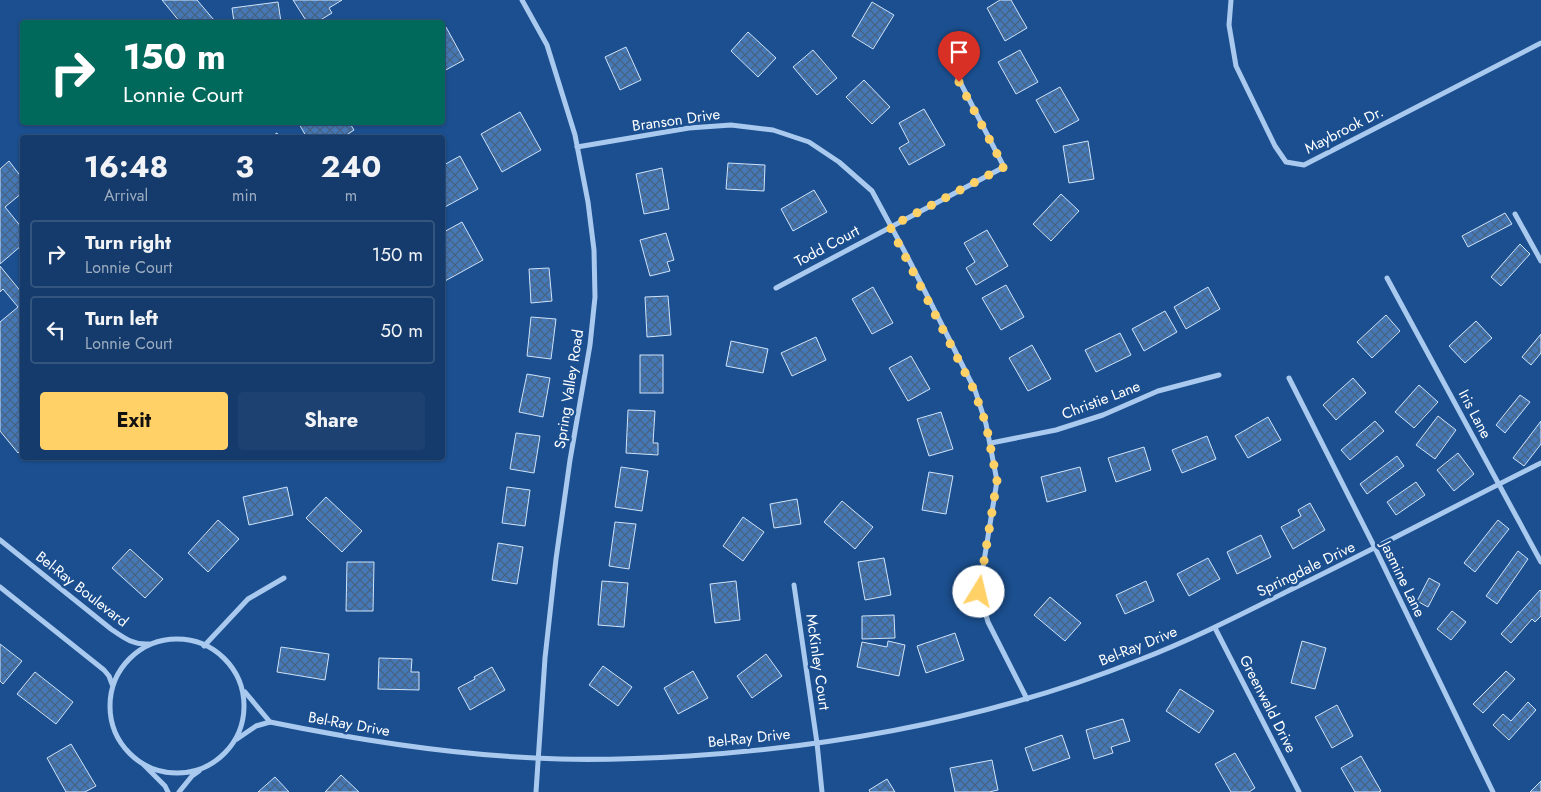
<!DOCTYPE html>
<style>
:root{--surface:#143b6b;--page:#1d4271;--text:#f1f3f6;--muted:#9dadc1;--line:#33557e;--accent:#ffd166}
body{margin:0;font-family:Jost,sans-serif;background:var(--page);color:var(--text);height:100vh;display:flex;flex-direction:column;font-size:19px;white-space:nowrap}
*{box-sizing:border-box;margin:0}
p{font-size:16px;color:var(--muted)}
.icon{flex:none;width:28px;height:28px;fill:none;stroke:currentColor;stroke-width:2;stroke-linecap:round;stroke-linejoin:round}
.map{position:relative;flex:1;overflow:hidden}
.side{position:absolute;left:20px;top:135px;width:425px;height:325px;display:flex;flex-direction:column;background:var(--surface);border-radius:5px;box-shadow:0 1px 4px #0004,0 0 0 1px var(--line)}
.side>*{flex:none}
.top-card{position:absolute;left:20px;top:20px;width:425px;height:105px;border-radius:5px;box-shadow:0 1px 4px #0004,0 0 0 1px var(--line);background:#00695c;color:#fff;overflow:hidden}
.pin{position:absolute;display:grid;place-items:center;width:42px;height:42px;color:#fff;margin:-51px -21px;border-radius:50% 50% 50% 0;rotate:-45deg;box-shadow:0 0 5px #0007}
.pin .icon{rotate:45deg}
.me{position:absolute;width:55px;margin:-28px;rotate:9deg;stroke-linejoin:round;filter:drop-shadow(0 0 4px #0008)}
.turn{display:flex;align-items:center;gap:18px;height:105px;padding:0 20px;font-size:22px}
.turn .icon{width:65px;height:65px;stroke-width:2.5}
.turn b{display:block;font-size:35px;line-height:42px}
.eta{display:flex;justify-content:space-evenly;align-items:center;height:85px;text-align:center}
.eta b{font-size:30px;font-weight:700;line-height:35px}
.button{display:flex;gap:10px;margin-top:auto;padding:10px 20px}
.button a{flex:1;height:58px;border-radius:5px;background:var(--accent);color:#111;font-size:20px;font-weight:700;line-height:58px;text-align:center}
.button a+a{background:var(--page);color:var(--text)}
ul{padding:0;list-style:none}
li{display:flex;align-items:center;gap:15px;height:68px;margin:0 10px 8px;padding:0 10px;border:2px solid var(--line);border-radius:5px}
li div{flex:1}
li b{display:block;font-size:19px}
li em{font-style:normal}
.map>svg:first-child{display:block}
</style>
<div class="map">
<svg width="1541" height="792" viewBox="0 0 1541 792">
<defs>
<pattern id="building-cross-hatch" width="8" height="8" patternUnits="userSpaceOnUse" patternTransform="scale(1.25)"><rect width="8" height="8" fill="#4478b7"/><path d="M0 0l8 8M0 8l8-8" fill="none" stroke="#486282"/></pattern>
</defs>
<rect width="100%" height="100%" fill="#1b4f8f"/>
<g fill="url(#building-cross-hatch)" stroke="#cfe3fa">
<path d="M162 0H197L214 20 211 22H180Z"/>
<path d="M293 0H342L329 8 332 13 317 22H307Z"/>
<path d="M1000 0H1011L1027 28 1005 41 987 8Z"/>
<path d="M278 2 281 22H234L232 8Z"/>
<path d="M872 2 894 15 873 49 852 36Z"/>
<path d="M446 27 464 60 442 72V29Z"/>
<path d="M748 32 776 58 758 77 731 51Z"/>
<path d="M626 47 641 80 620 90 605 57Z"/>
<path d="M813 50 837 78 817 95 793 67Z"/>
<path d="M1020 50 1038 82 1016 94 998 62Z"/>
<path d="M864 80 890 107 872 124 846 97Z"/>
<path d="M1060 87 1079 120 1055 133 1036 100Z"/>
<path d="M924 109 945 145 909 165 899 148 909 142 899 123Z"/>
<path d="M520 112 541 150 502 172 481 134Z"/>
<path d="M298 122H349L354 130 342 138H307Z"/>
<path d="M277 133 280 138H269Z"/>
<path d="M1088 141 1094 179 1069 183 1063 146Z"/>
<path d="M460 156 478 189 445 207 442 202V166Z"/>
<path d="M9 161 22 178V193L5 207 22 228V245L0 264V169Z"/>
<path d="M728 163 765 165 764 191 726 189Z"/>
<path d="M662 168 669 209 644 214 636 174Z"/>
<path d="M814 190 827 212 793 231 781 209Z"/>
<path d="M1061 194 1079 211 1051 241 1033 224Z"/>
<path d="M1505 213 1512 224 1468 247 1462 236Z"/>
<path d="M462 222 483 260 445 281 442 277V233Z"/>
<path d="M987 230 1008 266 976 285 966 268 975 262 964 243Z"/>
<path d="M666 233 674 260 667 262 670 271 650 276 640 240Z"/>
<path d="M1520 244 1530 254 1501 286 1491 277Z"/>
<path d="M0 266 22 293V449L18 453 0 431V322L18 307 3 289 0 292Z"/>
<path d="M549 268 552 301 531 303 529 269Z"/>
<path d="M1006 285 1024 317 1001 330 982 298Z"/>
<path d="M873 287 893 323 872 334 852 299Z"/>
<path d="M1208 287 1220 309 1186 329 1174 307Z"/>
<path d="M668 296 671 335 647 337 645 297Z"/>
<path d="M1165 311 1177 332 1144 351 1132 329Z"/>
<path d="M1386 315 1400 331 1372 358 1357 342Z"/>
<path d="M531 317 556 319 551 359 527 356Z"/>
<path d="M1476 321 1492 338 1465 363 1449 346Z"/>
<path d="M1120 333 1131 355 1096 372 1085 350Z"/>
<path d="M1541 334V353L1531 365 1522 357Z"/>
<path d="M816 337 826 360 792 376 781 353Z"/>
<path d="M731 341 768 349 763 373 726 366Z"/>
<path d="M1032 345 1051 379 1028 391 1009 358Z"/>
<rect x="640" y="355" width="23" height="38"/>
<path d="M911 356 930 389 908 401 889 368Z"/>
<path d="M527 374 550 378 543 417 519 412Z"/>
<path d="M1353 378 1366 393 1336 420 1323 405Z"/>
<path d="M1419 385 1438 402 1414 428 1395 412Z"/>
<path d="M1520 395 1530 402 1505 433 1496 425Z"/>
<path d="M628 410 655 411 653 443H658V455L626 453Z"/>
<path d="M941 412 953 449 929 456 917 419Z"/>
<path d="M1438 416 1456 430 1435 459 1416 445Z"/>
<path d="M1268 417 1281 440 1248 458 1235 436Z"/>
<path d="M1375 421 1384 431 1350 460 1341 450Z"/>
<path d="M1541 421V444L1524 466 1513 458Z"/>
<path d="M516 433 540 436 534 473 510 469Z"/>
<path d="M1207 436 1216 459 1182 473 1172 450Z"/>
<path d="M1144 447 1151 470 1116 482 1108 458Z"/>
<path d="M1458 453 1474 474 1454 491 1437 470Z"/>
<path d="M1397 456 1404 466 1367 494 1360 484Z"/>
<path d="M621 467 648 471 642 511 615 507Z"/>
<path d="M1080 467 1086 491 1047 502 1041 477Z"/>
<path d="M929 472 953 476 946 514 922 510Z"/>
<path d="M1416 482 1425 495 1396 515 1387 502Z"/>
<path d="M287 487 293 515 249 525 243 497Z"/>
<path d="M507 487 530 490 525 526 502 523Z"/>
<path d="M326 497 362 531 342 552 306 518Z"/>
<path d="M797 499 801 524 774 528 770 504Z"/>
<path d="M842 501 873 527 855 549 824 522Z"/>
<path d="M1310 503 1325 530 1293 549 1281 527 1301 516 1298 510Z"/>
<path d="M743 517 764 532 743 561 723 546Z"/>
<path d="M218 520 239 539 208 572 188 553Z"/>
<path d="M1498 520 1509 529 1475 572 1464 563Z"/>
<path d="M615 522 636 524 629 569 609 566Z"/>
<path d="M1261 535 1271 557 1237 574 1227 552Z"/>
<path d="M498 543 523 547 517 584 492 580Z"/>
<path d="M130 549 163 579 145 598 112 568Z"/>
<path d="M1518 551 1528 559 1497 604 1486 596Z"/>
<path d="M884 558 891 595 865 600 858 562Z"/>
<path d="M1208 558 1220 579 1189 596 1177 574Z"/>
<path d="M347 562H374L373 611H346Z"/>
<path d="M1429 578 1440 584 1428 607 1417 601Z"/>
<path d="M602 581 628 583 624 627 598 625Z"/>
<path d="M736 581 740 620 715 623 710 584Z"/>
<path d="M1146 581 1154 601 1125 614 1116 595Z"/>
<path d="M1540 590 1541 591V616L1535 622 1532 619 1511 643 1501 634Z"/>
<path d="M1050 597 1081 623 1065 641 1034 615Z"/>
<path d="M1452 611 1466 622 1451 640 1437 629Z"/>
<path d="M894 615 895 638 862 639V616Z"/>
<path d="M955 633 964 660 926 673 917 646Z"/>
<path d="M888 641 905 645 899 676 857 667 862 642 887 647Z"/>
<path d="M1302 641 1326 648 1315 689 1291 683Z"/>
<path d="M0 644 22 661 3 684 0 681Z"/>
<path d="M281 647 329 654 325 680 277 672Z"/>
<path d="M766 654 782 676 752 698 737 676Z"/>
<path d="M379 658 412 659 411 672H419V690L378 689Z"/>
<path d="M603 666 632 687 618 706 589 685Z"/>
<path d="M492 667 505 690 470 710 458 688 475 679 474 677Z"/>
<path d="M693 671 708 698 678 714 664 688Z"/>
<path d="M1506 671 1515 679 1483 713 1473 704Z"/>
<path d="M35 672 73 702 56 724 17 694Z"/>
<path d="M1180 689 1214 711 1199 733 1166 711Z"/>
<path d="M1528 702 1536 710 1509 740 1493 725 1503 714 1511 721Z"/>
<path d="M1337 705 1353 736 1332 748 1315 717Z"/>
<path d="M1123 719 1130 741 1111 747 1113 753 1094 759 1086 730Z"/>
<path d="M1062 735 1070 758 1033 771 1025 748Z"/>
<path d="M71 744 96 786 85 792H66L47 758Z"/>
<path d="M1235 753 1255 788 1249 792H1231L1215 764Z"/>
<path d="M1361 756 1381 791 1378 792H1355L1341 768Z"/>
<path d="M992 760 998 790 989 792H955L950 768Z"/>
<path d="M341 775 359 792H325Z"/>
<path d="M275 777 289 792H258Z"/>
<path d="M887 779 895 792H870L869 790Z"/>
<path d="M1541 781V792H1530Z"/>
</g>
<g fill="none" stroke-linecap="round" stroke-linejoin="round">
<g stroke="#a9c9ee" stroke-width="5">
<path d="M522 0 547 45 575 135 588 202 594 250 595 297 590 345 570 460 556 559 545 658 536 792"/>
<path d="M1231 0 1229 25 1236 66 1275 146 1286 162 1304 165 1541 43"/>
<path d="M577 147 689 128 731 125 773 130 809 142 839 162 872 191 907 256 975 390 986 424 997 481 979 592 988 622 1027 699"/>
<path d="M1515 214 1541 261"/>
<path d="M1387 278 1541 562"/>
<path d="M776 288 1004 167 942 47"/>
<path d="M1289 378 1375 548 1493 792"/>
<path d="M991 443 1056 430 1103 415 1158 391 1219 375"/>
<path d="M0 540 111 629C124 638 133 645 149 644"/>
<path d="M794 585 817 743 822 792"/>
<path d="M0 587 104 670 109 676 112 684"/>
<path d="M1215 628 1299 792"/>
<circle cx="177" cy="706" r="67"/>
<path d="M204 646 248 599 284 578"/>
<path d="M245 692 270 722"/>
<path d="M237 739 256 726 270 722C358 740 446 754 535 758 586 761 638 759 689 756 842 746 996 717 1139 660 1191 640 1240 615 1290 590 1374 549 1457 505 1541 463"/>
<path d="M144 765 165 786 168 792"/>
<path d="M179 792 192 776 199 771"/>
</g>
</g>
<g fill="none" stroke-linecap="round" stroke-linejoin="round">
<path stroke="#ffd166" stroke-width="9" stroke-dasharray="0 16.2" d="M959 82 1004 167 890 227 974 390 986 424 997 481 979 592"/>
</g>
<g text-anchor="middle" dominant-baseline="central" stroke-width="5" stroke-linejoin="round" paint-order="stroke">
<g font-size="15" fill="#fff" stroke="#1b4f8f">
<text transform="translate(676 120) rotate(-8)">Branson Drive</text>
<text transform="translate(1344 130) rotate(-27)">Maybrook Dr.</text>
<text transform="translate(827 246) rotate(-28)">Todd Court</text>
<text transform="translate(569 389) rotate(-81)">Spring Valley Road</text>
<text transform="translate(1101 400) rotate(-21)">Christie Lane</text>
<text transform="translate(1475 414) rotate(62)">Iris Lane</text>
<text transform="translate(1306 569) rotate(-26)">Springdale Drive</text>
<text transform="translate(1403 579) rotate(64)">Jasmine Lane</text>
<text transform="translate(82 589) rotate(38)">Bel-Ray Boulevard</text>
<text transform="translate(1138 646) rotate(-22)">Bel-Ray Drive</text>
<text transform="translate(818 662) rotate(82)">McKinley Court</text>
<text transform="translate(1268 704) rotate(63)">Greenwald Drive</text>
<text transform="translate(349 724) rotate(10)">Bel-Ray Drive</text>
<text transform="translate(749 738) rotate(-6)">Bel-Ray Drive</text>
</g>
</g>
</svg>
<div class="pin" style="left:959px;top:82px;background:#d93025"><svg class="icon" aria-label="arrive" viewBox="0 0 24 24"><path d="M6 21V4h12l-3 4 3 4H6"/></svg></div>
<svg class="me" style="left:979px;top:592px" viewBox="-20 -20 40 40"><circle r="19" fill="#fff"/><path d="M0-13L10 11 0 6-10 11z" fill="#ffd166"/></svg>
<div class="top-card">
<div class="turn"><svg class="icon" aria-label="right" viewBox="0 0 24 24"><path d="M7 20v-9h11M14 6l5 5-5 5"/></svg><div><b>150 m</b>Lonnie Court</div></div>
</div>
<section class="side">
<div class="eta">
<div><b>16:48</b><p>Arrival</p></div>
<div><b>3</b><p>min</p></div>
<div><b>240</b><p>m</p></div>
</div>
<ul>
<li><svg class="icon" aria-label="right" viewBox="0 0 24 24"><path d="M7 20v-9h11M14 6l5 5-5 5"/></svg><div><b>Turn right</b><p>Lonnie Court</p></div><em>150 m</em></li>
<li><svg class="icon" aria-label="left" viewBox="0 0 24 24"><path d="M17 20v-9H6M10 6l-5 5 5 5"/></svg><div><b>Turn left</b><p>Lonnie Court</p></div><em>50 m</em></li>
</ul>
<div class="button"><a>Exit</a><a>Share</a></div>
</section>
</div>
